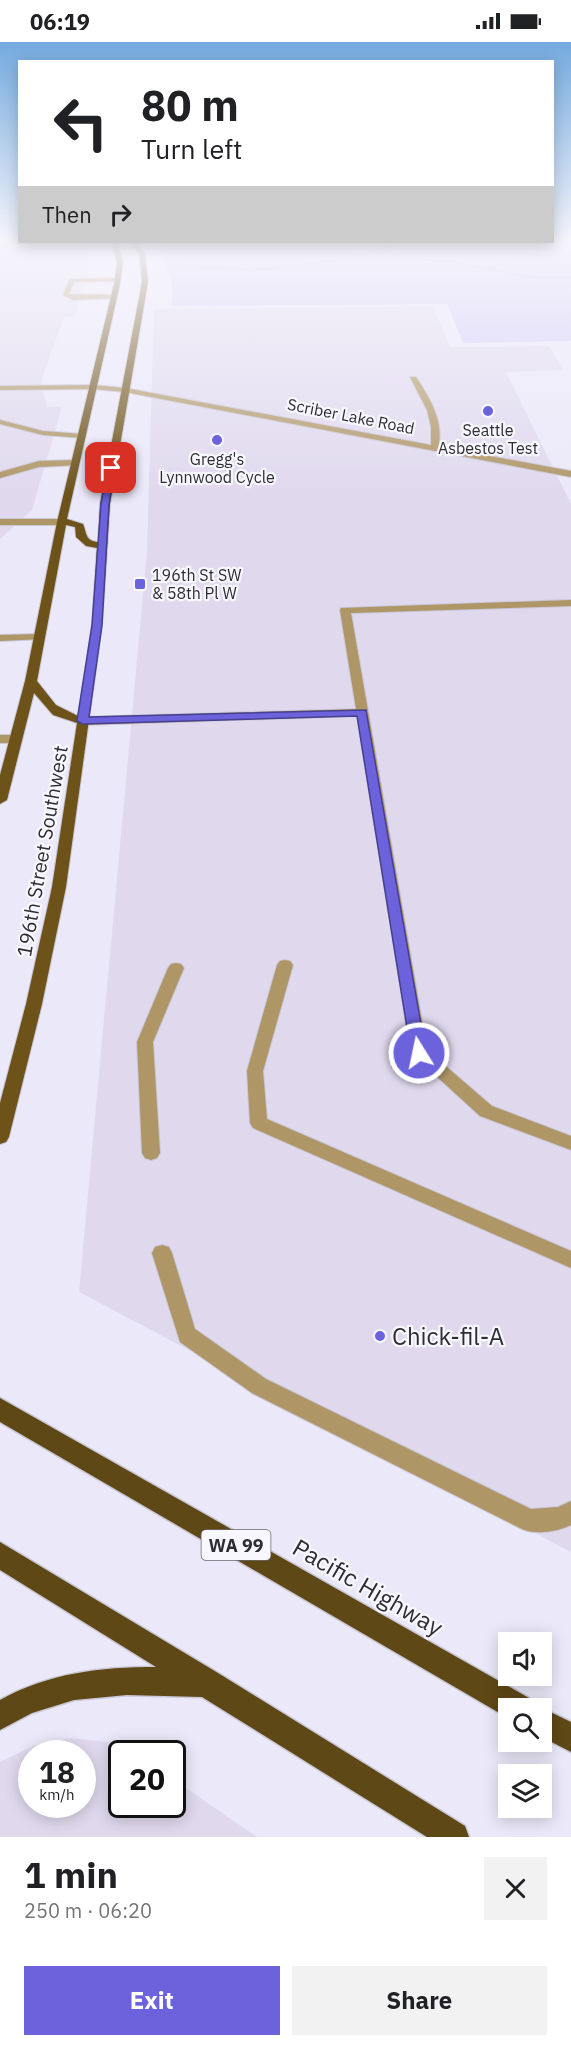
<!DOCTYPE html>
<meta charset="utf-8">
<style>
:root{--surface:#fff;--page:#f2f2f2;--text:#202124;--muted:#757577;--accent:#6c62dc}
body{margin:0;font-family:"IBM Plex Sans",sans-serif;background:var(--page);color:var(--text);height:100vh;display:flex;flex-direction:column;font-size:22px;white-space:nowrap}
*{box-sizing:border-box;margin:0}
p{font-size:20px;color:var(--muted)}
.icon{flex:none;width:33px;height:33px;fill:none;stroke:currentColor;stroke-width:2;stroke-linecap:round;stroke-linejoin:round}
.map{position:relative;height:1795px;overflow:hidden}
.drawer{display:flex;flex-direction:column;background:var(--surface);flex:1}
.drawer>*{flex:none}
.banner{position:absolute;left:18px;top:18px;width:536px;height:183px;border-radius:0px;box-shadow:0 3px 15px #0003;background:#fff;color:var(--text);overflow:hidden}
.fabs{position:absolute;left:498px;top:1590px;display:grid;gap:12px}
.fabs a{display:grid;place-items:center;width:54px;height:54px;border-radius:0px;background:var(--surface);box-shadow:0 3px 15px #0003;font-size:30px}
.speed{position:absolute;left:18px;top:1698px;display:flex;gap:12px;font-size:30px;font-weight:700;text-align:center}
.speed>*{display:grid;place-content:center;width:78px;height:78px;border-radius:50%;background:var(--surface);box-shadow:0 3px 15px #0003;line-height:1}
.speed small{font-size:15px;font-weight:400}
.speed .limit{border:3px solid #111;border-radius:9px;background:#fff;color:#111}
.pin{position:absolute;display:grid;place-items:center;width:51px;height:51px;color:#fff;margin:-26px;border-radius:12px;box-shadow:0 3px 9px #0006}
.me{position:absolute;width:66px;margin:-33px;rotate:350deg;stroke-linejoin:round;filter:drop-shadow(0 0 4px #0008)}
.turn{display:flex;align-items:center;gap:21px;height:126px;padding:0 24px;font-size:27px}
.turn .icon{width:78px;height:78px;stroke-width:2.5}
.turn b{display:block;font-size:42px;line-height:51px}
.then{display:flex;align-items:center;height:57px;padding:0 24px;background:#0003;gap:12px;font-size:22px}
.round{display:grid;place-items:center;flex:none;width:63px;height:63px;border-radius:0px;background:var(--page)}
.headline{display:flex;align-items:center;justify-content:space-between;height:102px;padding:0 24px}
h1{font-size:36px;font-weight:700;line-height:45px}
.cta{display:flex;gap:12px;margin-top:auto;padding:12px 24px}
.cta a{flex:1;height:69px;border-radius:0px;background:var(--accent);color:#fff;font-size:24px;font-weight:700;line-height:69px;text-align:center}
.cta a+a{background:var(--page);color:var(--text)}
.status{display:flex;justify-content:space-between;align-items:center;height:42px;padding:0 30px;background:var(--surface);direction:ltr}
.status svg{height:16px;fill:currentColor}
.map>svg:first-child{display:block}
</style>
<div class="status"><b>06:19</b><svg viewBox="0 0 49 12"><path d="M0 12V9h3v3zM5 12V6h3v6zM10 12V3h3v9zM15 12V0h3v12zM26 1h20v11H26zM47 4h2v5h-2z"/></svg></div>
<div class="map">
<svg width="571" height="1795" viewBox="0 0 571 1795">
<rect width="100%" height="100%" fill="#ebe8f9"/>
<g fill="#e0d9ee" fill-rule="evenodd">
<path d="M0 201H87L88 234 74 274 64 275 41 339 47 365H62L32 468 0 497Z"/>
<path d="M433 264 450 305 549 304 563 328 506 330 571 462V1510L79 1250 147 509 154 267Z"/>
<path d="M70 1696 108 1700 133 1711 122 1712V1762H172L173 1737 257 1795H0V1720L33 1704ZM32 1712H82V1762H32Z"/>
</g>
<path fill="#d2caf6" d="M155 201H571V299L463 301 447 262 171 264C176 240 167 222 155 201Z"/>
<g fill="none" stroke-linecap="round" stroke-linejoin="round">
<defs>
<g id="service">
<path d="M15 201 14 202 0 206V202Z"/>
<path d="M118 236 120 239 74 240 69 252 114 253 116 256 73 258 63 253 70 237Z"/>
<path d="M410 335H416C430 356 445 381 438 407L431 405V385L427 368Z"/>
<path d="M0 378 43 389 82 392 86 394 82 396 43 393 0 382Z"/>
<path d="M76 418 79 419V423L39 425 0 436V430L39 419Z"/>
<path d="M571 558V564L351 571 427 1008 492 1064 571 1094V1108L480 1074 411 1011 357 674 83 683 77 679 83 675 356 667 340 568 341 566Z"/>
<path d="M39 592 44 595 43 597 0 599V593Z"/>
<path d="M0 693H15L21 697 15 701H0Z"/>
<path d="M285 918 290 919 293 923 263 1029 267 1077 571 1209V1226L253 1086 250 1081 247 1029 277 923 280 919Z"/>
<path d="M176 921 181 922 184 926 153 1000 160 1111 157 1116 151 1118 145 1116 142 1111 137 1000 168 926 171 922Z"/>
<path d="M162 1203 169 1205 172 1211 195 1287 266 1337 531 1467 558 1465 571 1459V1483C557 1490 536 1493 522 1487L252 1351 180 1300 152 1211 155 1205Z"/>
</g>
<g id="minor">
<path d="M93 343 125 346 571 429V435L125 350 93 347 0 348V344Z"/>
<path d="M0 477H62L67 480 62 483H0Z"/>
</g>
<path id="primary" d="M112 201H118L123 221 120 242 67 477 83 482C87 491 85 499 98 500L100 462 142 240 139 212 132 201H138L145 212 148 240 110 462 102 583 66 845 42 962 9 1095 6 1100 0 1102V1061L26 962 52 845 77 681 53 673 34 651 7 758 0 762V733L25 639 57 480 114 242 117 221ZM66 483 75 485 76 495 86 504 97 506 92 583 78 674 56 663 37 639Z"/>
<g id="trunk">
<path d="M0 1356 529 1656 533 1666H508V1676L0 1380Z"/>
<path d="M0 1500 218 1631 465 1784 469 1795H427L202 1655 127 1653 74 1658 32 1671 0 1688V1658C48 1631 101 1625 156 1625L0 1528Z"/>
<path d="M541 1666H542L571 1680V1710L542 1695Z"/>
</g>
</defs>
<use href="#service" stroke="#c9c6d5" stroke-width="2"/>
<use href="#minor" stroke="#c9c6d5" stroke-width="2"/>
<use href="#primary" stroke="#c9c6d5" stroke-width="2"/>
<use href="#trunk" stroke="#c9c6d5" stroke-width="3"/>
<g stroke="#aaa8b5" stroke-width="1.5" stroke-dasharray="1.5 2" stroke-linecap="butt">
<path d="M389 201 393 216"/>
<path d="M354 215 388 204"/>
<path d="M171 218 174 222 199 226 268 227 348 217 393 216 446 219 530 235 571 236"/>
<path d="M487 227 525 215 571 211"/>
</g>
<use href="#service" fill="#af9666" fill-rule="evenodd"/>
<use href="#minor" fill="#af9666" fill-rule="evenodd"/>
<use href="#primary" fill="#6d531a" fill-rule="evenodd"/>
<use href="#trunk" fill="#5e4816" fill-rule="evenodd"/>
</g>
<linearGradient id="sky" x2="0" y2="1"><stop stop-color="#74aadf"/><stop offset="0.44" stop-color="#f6f5fc"/><stop offset="1" stop-color="#f6f5fc" stop-opacity="0"/></linearGradient>
<rect width="571" height="452" fill="url(#sky)"/>
<path fill="#6c62dc" stroke="#46408f" stroke-width="1.5" d="M111 424 115 426 109 462 102 583 89 675 366 668 426 1011 424 1015H414L411 1011 357 674 83 682 77 679 92 583 101 462 107 426Z"/>
<g fill="#6c62dc" stroke="#f8f7fe" stroke-width="2">
<circle cx="488" cy="369" r="6"/>
<circle cx="217" cy="398" r="6"/>
<rect x="134" y="536" width="12" height="12" rx="3"/>
<circle cx="380" cy="1294" r="6"/>
</g>
<g text-anchor="middle" dominant-baseline="central" stroke-width="4.5" stroke-linejoin="round" paint-order="stroke">
<g font-size="16" fill="#2e2d33" stroke="#f8f7fe">
<text transform="translate(351 374) rotate(11)">Scriber Lake Road</text>
</g>
<g font-size="16" fill="#2e2d33" stroke="#f8f7fe">
<text x="488" y="388">Seattle<tspan x="488" dy="18">Asbestos Test</tspan></text>
<text x="217" y="417">Gregg's<tspan x="217" dy="18">Lynnwood Cycle</tspan></text>
<text x="152" y="533" text-anchor="start">196th St SW<tspan x="152" dy="18">&amp; 58th Pl W</tspan></text>
</g>
<rect fill="#f8f7fe" stroke="#6b6a70" stroke-width="1.5" x="201.5" y="1488" width="69" height="30" rx="4.5"/>
<g font-size="18" font-weight="bold" fill="#2e2d33">
<text x="236" y="1503">WA 99</text>
</g>
<g font-size="20" fill="#2e2d33" stroke="#f8f7fe">
<text transform="translate(42 809) rotate(-80)">196th Street Southwest</text>
</g>
<g font-size="24" fill="#2e2d33" stroke="#f8f7fe" text-anchor="start">
<text x="392" y="1294">Chick-fil-A</text>
</g>
<g font-size="24" fill="#2e2d33" stroke="#f8f7fe">
<text transform="translate(368 1545) rotate(30)">Pacific Highway</text>
</g>
</g>
</svg>
<div class="fabs">
<a><svg class="icon" aria-label="sound" viewBox="0 0 24 24"><path d="M4 9h4l5-4v14l-5-4H4zM17 9q2 3 0 6"/></svg></a>
<a><svg class="icon" aria-label="search" viewBox="0 0 24 24"><circle cx="10" cy="10" r="6"/><path d="M15 15l6 6"/></svg></a>
<a><svg class="icon" aria-label="layers" viewBox="0 0 24 24"><path d="M12 4l9 5-9 5-9-5zM3 14l9 5 9-5"/></svg></a>
</div>
<div class="speed"><div>18<small>km/h</small></div><div class="limit">20</div></div>
<div class="pin" style="left:111px;top:426px;background:#d93025"><svg class="icon" aria-label="arrive" viewBox="0 0 24 24"><path d="M6 21V4h12l-3 4 3 4H6"/></svg></div>
<svg class="me" style="left:419px;top:1011px" viewBox="-20 -20 40 40"><circle r="17" fill="#6c62dc" stroke="#fff" stroke-width="3"/><path d="M0-11L8 9 0 5-8 9z" fill="#fff"/></svg>
<div class="banner">
<div class="turn"><svg class="icon" aria-label="left" viewBox="0 0 24 24"><path d="M17 20v-9H6M10 6l-5 5 5 5"/></svg><div><b>80 m</b>Turn left</div></div>
<div class="then">Then<svg class="icon" aria-label="right" viewBox="0 0 24 24"><path d="M7 20v-9h11M14 6l5 5-5 5"/></svg></div>
</div>
</div>
<section class="drawer">
<div class="headline"><div><h1>1 min</h1><p>250 m · 06:20</p></div><a class="round"><svg class="icon" aria-label="close" viewBox="0 0 24 24"><path d="M6 6l12 12M18 6L6 18"/></svg></a></div>
<div class="cta"><a>Exit</a><a>Share</a></div>
</section>
